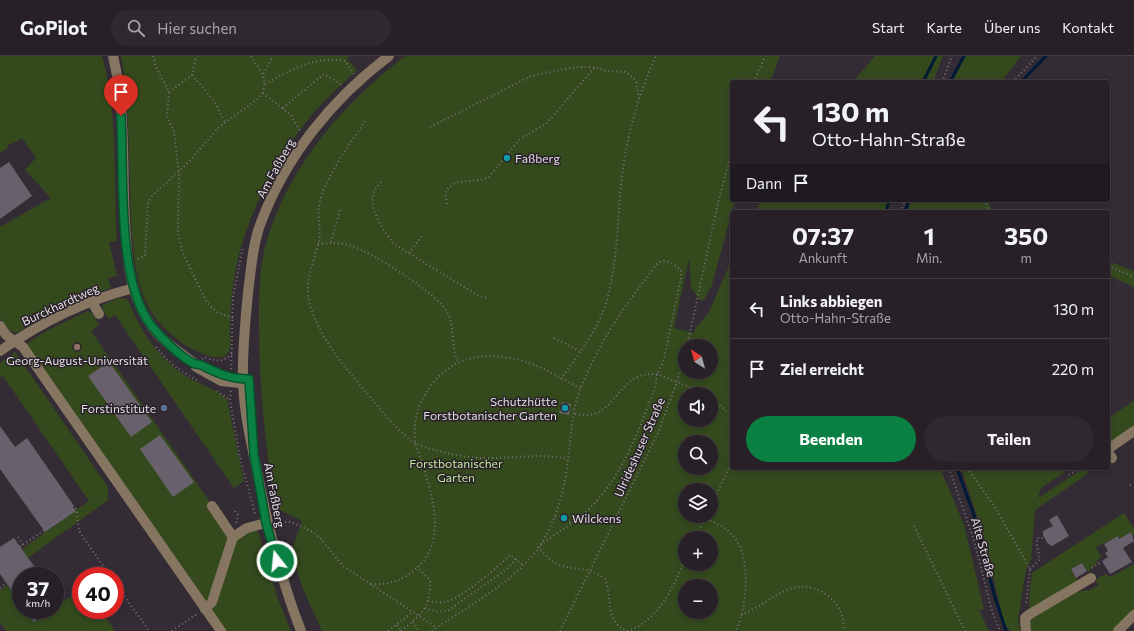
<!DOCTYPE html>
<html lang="de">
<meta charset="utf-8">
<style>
:root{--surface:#272127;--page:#2f292f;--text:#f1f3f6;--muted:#a4a3a7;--line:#433e44;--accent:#0b8043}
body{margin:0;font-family:Commissioner,sans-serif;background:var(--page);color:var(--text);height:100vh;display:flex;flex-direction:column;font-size:15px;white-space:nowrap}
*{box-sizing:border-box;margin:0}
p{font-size:13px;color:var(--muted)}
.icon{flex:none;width:22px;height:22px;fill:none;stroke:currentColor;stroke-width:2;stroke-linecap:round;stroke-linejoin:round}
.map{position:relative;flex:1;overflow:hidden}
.side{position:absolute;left:730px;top:154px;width:380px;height:260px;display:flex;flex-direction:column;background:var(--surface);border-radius:4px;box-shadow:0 2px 6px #0003,0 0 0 1px var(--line)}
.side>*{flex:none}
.banner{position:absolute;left:730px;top:24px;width:380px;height:122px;border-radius:4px;box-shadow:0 2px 6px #0003,0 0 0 1px var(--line);background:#272127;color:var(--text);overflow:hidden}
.needle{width:26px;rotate:324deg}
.buttons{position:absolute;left:678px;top:283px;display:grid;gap:8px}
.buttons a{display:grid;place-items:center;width:40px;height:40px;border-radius:50%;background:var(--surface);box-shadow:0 2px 6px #0003,0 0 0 1px var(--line);font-size:20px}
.speed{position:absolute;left:12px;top:511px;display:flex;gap:8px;font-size:20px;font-weight:700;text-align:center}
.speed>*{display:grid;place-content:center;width:52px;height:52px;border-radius:50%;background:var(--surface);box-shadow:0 2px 6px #0003,0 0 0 1px var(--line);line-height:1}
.speed small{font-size:10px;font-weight:400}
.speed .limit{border:6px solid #d22;background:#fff;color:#111}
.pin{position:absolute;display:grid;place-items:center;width:34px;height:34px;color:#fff;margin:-41px -17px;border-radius:50% 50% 50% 0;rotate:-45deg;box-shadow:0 0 4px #0007}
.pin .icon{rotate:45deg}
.me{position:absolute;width:44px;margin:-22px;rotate:344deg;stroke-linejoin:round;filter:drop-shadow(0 0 3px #0008)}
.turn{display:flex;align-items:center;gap:14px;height:84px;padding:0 16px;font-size:18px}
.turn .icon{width:52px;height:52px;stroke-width:2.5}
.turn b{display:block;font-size:28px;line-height:34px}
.then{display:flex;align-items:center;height:38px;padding:0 16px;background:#0003;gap:8px;font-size:15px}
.eta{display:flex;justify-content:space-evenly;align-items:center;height:68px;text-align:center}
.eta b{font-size:24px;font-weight:700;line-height:28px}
.cta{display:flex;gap:8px;margin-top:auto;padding:8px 16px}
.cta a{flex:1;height:46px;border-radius:24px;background:var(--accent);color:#fff;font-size:16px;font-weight:700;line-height:46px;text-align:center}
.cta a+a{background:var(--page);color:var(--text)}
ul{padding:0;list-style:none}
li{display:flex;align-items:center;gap:12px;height:60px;padding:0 16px;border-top:1px solid var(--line)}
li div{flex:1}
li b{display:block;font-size:15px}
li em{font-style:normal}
header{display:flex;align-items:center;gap:24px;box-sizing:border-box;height:56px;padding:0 20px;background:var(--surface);border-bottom:1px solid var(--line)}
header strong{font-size:19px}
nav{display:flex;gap:22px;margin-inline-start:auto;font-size:14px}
.search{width:280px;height:36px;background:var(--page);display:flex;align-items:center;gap:10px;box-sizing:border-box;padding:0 14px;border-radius:22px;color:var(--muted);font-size:15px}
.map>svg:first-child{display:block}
</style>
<header>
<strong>GoPilot</strong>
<div class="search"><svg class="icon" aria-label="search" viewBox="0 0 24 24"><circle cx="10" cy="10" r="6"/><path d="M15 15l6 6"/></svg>Hier suchen</div>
<nav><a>Start</a><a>Karte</a><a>Über uns</a><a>Kontakt</a></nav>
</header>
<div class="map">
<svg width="1134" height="575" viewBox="0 0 1134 575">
<rect width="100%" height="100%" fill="#342c34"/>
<g fill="#344a1d" fill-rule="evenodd">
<path d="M0 0H102C119 59 113 124 117 185L109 186 117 220 108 222 111 232C78 243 46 258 17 277L10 275 0 262V171L51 142 25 114 36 102 22 82 7 90 8 92 0 97Z"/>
<path d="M121 0H351L346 2 357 14C341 29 325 43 311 60 278 99 248 157 237 207 232 231 230 255 230 278 230 285 232 293 227 298 218 309 187 291 178 284 165 274 153 262 146 246 134 220 133 190 131 163 130 125 129 88 127 51 125 34 125 16 121 0Z"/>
<path d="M405 0H780L770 26H732V144H735L712 229 704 244H700L691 232 689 203 674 272 694 277 696 270H698L709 256 732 203V412H940L964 469 984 553 979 554 989 575H322L303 533 291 496 302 465 276 452C265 391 259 330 259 268 259 239 259 209 268 181 292 106 344 47 405 0ZM685 290H711V316H685ZM685 338H711V364H685ZM685 386H711V412H685ZM685 434H711V460H685ZM685 482H711V508H685ZM685 530H711V556H685Z"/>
<path d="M875 0H943L933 26H853Z"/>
<path d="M965 0H1021L1001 26H952Z"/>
<path d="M763 144H891L888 156H755Z"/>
<path d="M911 144H988L992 156H907Z"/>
<path d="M1108 205 1134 215V231L1108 219Z"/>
<path d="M119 242 126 243 129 246C141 276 157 300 184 319 198 328 215 332 227 343L244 425 234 432 115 259 109 263 103 254 102 249Z"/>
<path d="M88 255 92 257 99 269 91 275 210 446 228 482 208 544H205L26 288 46 275Z"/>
<path d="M15 296 108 431V444L28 502 22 493 89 445 3 320 0 321V307Z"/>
<path d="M1134 345V370L1108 387V362Z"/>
<path d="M961 412H1071L1041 432 1038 442 1084 412H1086L1089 417 1035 454 1031 504 1026 513 1018 564 1021 575H1011L1004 568 985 484Z"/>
<path d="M1124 457 1134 473V481L1131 476 1120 483 1118 480 1096 491 1101 501 1097 504V507L1088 516 1082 507 1071 513 1077 524 1071 530 1030 554 1029 541 1032 517Z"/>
<path d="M254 474 258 475 278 543 291 575H225L212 555 235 485Z"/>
<path d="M1134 508V556L1116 575H1028L1027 571 1032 560 1072 536 1090 534 1099 529 1095 524 1105 518 1111 521Z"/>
<path d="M7 529 21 548V554H25L34 566 51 554H55V551L81 534V554H100L115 575H6L0 566V534Z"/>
</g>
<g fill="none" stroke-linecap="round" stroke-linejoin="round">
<g stroke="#001936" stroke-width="3">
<path d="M923 26 936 0"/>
<path d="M950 26 964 0"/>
<path d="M1021 26 1046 0"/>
<path d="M886 156 889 144"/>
<path d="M905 156 909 144"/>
<path d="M957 412 974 459 994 538 1006 575"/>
</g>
</g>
<g fill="#68616c">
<path d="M9 106 32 140 0 163V112Z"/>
<path d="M109 306 152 366 131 381 88 320Z"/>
<path d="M562 346 571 348 569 359 559 357Z"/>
<path d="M0 370 15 391 27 382 74 450 73 451 76 455 45 476 0 413Z"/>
<path d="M160 379 194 426 173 441 140 393Z"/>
<path d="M1057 459 1069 480 1052 490 1048 488 1043 479V475L1053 470 1049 464Z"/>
<path d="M1131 476 1134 485 1123 492 1132 506 1110 518 1102 505 1108 501 1105 497 1108 495 1104 488 1118 480 1119 483Z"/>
<path d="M14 482 41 520H21V548L0 518V491Z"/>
<path d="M1082 507 1087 515 1076 522 1071 513Z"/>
<path d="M25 554H51L34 566Z"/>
</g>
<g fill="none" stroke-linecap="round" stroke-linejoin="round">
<g stroke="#787178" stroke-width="2" stroke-dasharray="1 3" stroke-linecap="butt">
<path d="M153 0 156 11 169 36 167 61 174 75 179 119 178 177 182 195 207 247 217 256 233 262"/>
<path d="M251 0 263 19"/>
<path d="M192 19 214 45 225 66"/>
<path d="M754 26 765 0"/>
<path d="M942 26 952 0"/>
<path d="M1013 26 1037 0"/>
<path d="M265 28C292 13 314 0 345 5L354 18"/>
<path d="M169 36 192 19 196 0"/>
<path d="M263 37 291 59 300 75"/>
<path d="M283 52 324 18 342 29"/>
<path d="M365 65C350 88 323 124 319 150 317 162 322 176 318 189 314 204 308 217 308 233 308 268 344 311 366 336 376 348 404 383 417 388 436 396 469 403 491 402 518 402 541 397 568 403"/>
<path d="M430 71 531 20 575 11H595L606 15 625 16 633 21 636 26 639 42"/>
<path d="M381 126C378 130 374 134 373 139 370 155 384 176 394 188L477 239 487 242"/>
<path d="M985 144 989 156"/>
<path d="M447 148 445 137 449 131 457 126 481 124 489 121 519 84 547 67 595 11"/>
<path d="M901 156 905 144"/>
<path d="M331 186 340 154"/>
<path d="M318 188C330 187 341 186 352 190 373 197 437 237 447 256 456 272 450 290 458 306"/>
<path d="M409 197 423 179"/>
<path d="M138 203 145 200 148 147 153 139 189 106 218 72 259 42C265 34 265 28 263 19L273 0"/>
<path d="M1108 210 1134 221"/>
<path d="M554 282 580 295"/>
<path d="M687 290 719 143 732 94"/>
<path d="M156 291C168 306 182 317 199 325"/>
<path d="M202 303 205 301C216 306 223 306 232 298"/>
<path d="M231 317 233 241 243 190"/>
<path d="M561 323C576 301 595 278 604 253 618 214 617 161 622 120 627 79 639 37 656 0"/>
<path d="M217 335 230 344"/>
<path d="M231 335 230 345 240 401 255 458"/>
<path d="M711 341 732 360"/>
<path d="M575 358C619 367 613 315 657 318L707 338"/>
<path d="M949 412 974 484 992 555 1000 575"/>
<path d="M967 412 995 451 1030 513 1026 549"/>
<path d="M1069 419 1080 412"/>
<path d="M1130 429 1134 428"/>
<path d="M711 449 732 406"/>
<path d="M76 452 79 475 110 520"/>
<path d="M235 455 238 459 236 468"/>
<path d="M555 460 565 462 571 467"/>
<path d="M706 460 705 462C715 467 726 471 733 480 752 500 747 551 736 575"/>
<path d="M277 466H291L313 476 321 483 343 510 437 572"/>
<path d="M914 470 965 575"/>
<path d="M18 481 23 489"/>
<path d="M695 482 705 462"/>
<path d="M20 491 76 452"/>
<path d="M1092 512 1101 506"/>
<path d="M1030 513 1040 503 1037 489V482H1044"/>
<path d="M115 527 149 575"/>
<path d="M371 528C390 529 404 524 418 511 448 482 431 437 421 403 419 397 416 391 415 386 413 363 419 345 433 327 461 291 509 296 546 314 558 320 569 327 581 332"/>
<path d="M0 532 6 527"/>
<path d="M428 545C433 546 439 547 444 546 460 544 498 511 510 499L523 509"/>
<path d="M425 552 438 556 449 554 507 513 516 503"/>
<path d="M741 559C774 546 797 512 833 544 841 552 845 564 843 575"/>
<path d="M413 566 419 575"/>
<path d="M397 569 401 575"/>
<path d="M172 575 197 558"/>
<path d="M388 575 413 556"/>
<path d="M401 575C421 559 431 551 430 524L417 511"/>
<path d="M432 575C466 551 515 526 539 491 556 465 565 433 568 403 571 383 571 362 577 343 592 298 619 257 648 220 651 216 655 208 660 206 668 203 675 210 681 214V222L663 307 657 318 656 329C641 368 627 409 600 441 584 462 558 475 538 491 544 497 550 505 557 508 574 515 589 510 605 523 612 541 605 566 627 575 658 566 673 531 685 504"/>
<path d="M560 575 658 377 677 326 685 298"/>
</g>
<g stroke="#867661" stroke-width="10">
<path d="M113 0C124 46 123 95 124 142 126 182 125 230 148 265 160 284 178 295 195 308L196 311 221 325 249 328"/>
<path d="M92 246 99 258"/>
<path d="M0 270 6 279 23 291 221 575"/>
<path d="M0 295C40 267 86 244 134 232"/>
<path d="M1108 393 1134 375"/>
<path d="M1108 396 1112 402"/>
<path d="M212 450 233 481"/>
<path d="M205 553 212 546 233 481 247 472 266 467"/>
<path d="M301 575C280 521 267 468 256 410 250 382 244 355 243 326 242 296 245 267 248 237 251 215 252 191 260 169 285 101 332 43 389 0"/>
<path d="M1026 575 1025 562 1030 558 1091 522"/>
<path d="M1118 575 1134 559"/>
</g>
</g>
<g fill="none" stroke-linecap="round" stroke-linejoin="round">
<defs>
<path id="route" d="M121 60C124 117 117 218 148 265 156 277 182 303 195 308 197 308 199 308 201 309 217 317 230 323 249 323L254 399 266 467 277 505"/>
</defs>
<use href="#route" stroke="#07532c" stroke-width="10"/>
<use href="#route" stroke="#0b8043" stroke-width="7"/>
</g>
<g fill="#0f9aa8" stroke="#2a222a" stroke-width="1.5">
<circle cx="507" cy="102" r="4"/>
<circle cx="565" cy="352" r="4"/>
<circle cx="564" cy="462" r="4"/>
</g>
<circle fill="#8d6e63" stroke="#2a222a" stroke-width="1.5" cx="77" cy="291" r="4"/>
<circle fill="#5c6f8a" stroke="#2a222a" stroke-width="1.5" cx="164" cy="352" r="4"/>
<g text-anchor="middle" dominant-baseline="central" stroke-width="3" stroke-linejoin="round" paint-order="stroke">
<g font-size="12" fill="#e2dde2" stroke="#2a222a" text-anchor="start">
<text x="515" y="102">Faßberg</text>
<text x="77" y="304" text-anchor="middle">Georg-August-Universität</text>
<text x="557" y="345" text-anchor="end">Schutzhütte<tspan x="557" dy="14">Forstbotanischer Garten</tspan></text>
<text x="156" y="352" text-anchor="end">Forstinstitute</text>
<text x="572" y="462">Wilckens</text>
</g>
<g font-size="12" fill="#e2dde2" stroke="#2a222a">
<text transform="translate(275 112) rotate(-61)">Am Faßberg</text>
<text transform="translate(60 248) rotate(-25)">Burckhardtweg</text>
<text transform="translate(639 391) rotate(-66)">Ulrideshuser Straße</text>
<text transform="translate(275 439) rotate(79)">Am Faßberg</text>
<text transform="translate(984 491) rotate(74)">Alte Straße</text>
</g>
<g font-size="12" fill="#c0e99a" stroke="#2a222a">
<text x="456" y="407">Forstbotanischer<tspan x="456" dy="14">Garten</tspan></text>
</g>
</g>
</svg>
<div class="buttons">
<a><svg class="needle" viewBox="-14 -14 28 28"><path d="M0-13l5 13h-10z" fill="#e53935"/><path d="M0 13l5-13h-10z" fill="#a4a3a7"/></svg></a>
<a><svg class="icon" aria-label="sound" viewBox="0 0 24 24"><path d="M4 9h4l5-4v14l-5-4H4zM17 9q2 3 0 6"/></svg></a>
<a><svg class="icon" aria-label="search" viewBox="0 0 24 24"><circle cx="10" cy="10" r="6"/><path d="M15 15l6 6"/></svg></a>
<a><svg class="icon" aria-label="layers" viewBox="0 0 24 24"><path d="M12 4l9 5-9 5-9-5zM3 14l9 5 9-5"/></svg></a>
<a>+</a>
<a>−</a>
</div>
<div class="speed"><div>37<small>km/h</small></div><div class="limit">40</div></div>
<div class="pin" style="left:121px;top:60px;background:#d93025"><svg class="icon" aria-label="arrive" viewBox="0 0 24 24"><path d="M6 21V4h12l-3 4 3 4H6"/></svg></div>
<svg class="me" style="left:277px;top:505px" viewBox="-20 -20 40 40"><circle r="17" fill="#0b8043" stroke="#fff" stroke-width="3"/><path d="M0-11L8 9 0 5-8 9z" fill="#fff"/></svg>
<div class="banner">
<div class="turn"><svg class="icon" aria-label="left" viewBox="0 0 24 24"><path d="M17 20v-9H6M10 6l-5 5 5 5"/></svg><div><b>130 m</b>Otto-Hahn-Straße</div></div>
<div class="then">Dann<svg class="icon" aria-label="arrive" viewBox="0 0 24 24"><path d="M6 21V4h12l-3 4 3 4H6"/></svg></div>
</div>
<section class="side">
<div class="eta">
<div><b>07:37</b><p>Ankunft</p></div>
<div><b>1</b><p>Min.</p></div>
<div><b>350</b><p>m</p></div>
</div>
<ul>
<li><svg class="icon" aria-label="left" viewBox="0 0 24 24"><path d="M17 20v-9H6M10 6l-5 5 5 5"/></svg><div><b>Links abbiegen</b><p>Otto-Hahn-Straße</p></div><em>130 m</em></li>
<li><svg class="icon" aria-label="arrive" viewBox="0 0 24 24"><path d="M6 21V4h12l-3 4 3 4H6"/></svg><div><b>Ziel erreicht</b></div><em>220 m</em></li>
</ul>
<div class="cta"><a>Beenden</a><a>Teilen</a></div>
</section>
</div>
